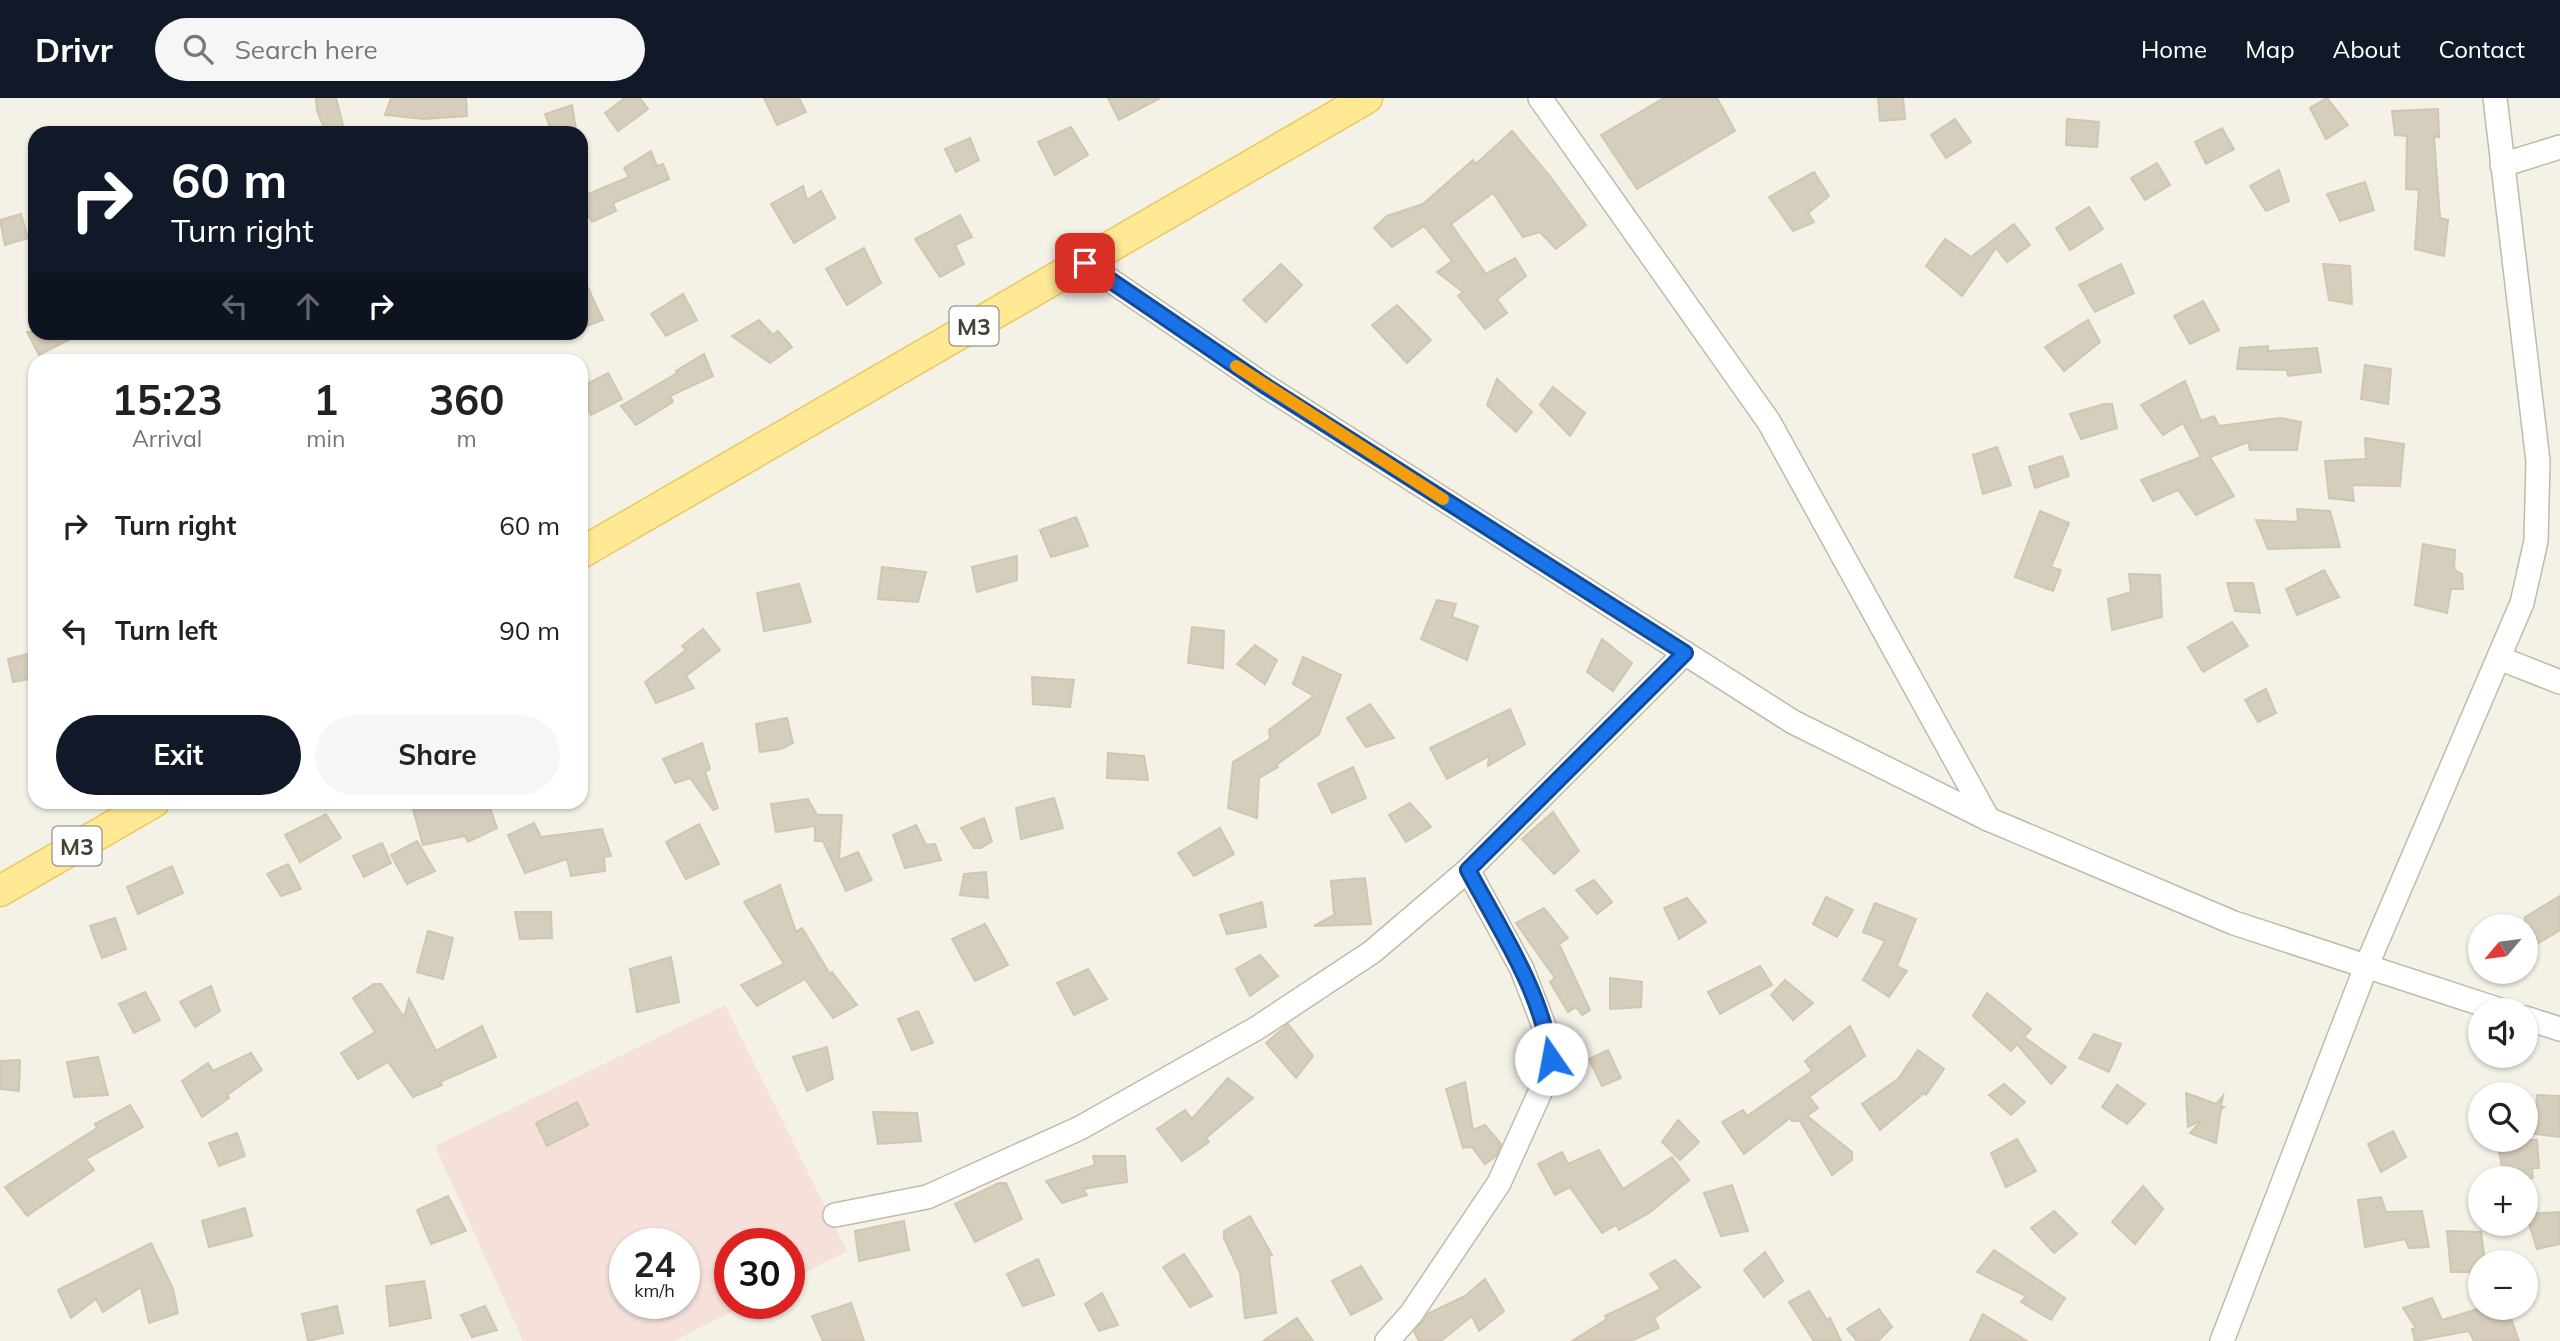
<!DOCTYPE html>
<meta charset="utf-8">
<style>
:root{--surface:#fff;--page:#f6f6f6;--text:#222;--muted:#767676;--accent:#111827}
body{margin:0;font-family:Mulish,sans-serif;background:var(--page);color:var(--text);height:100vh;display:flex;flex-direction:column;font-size:26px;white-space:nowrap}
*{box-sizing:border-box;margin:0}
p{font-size:23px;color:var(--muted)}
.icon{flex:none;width:38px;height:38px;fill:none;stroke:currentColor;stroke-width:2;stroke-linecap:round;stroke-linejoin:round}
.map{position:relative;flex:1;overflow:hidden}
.panel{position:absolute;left:28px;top:256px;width:560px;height:455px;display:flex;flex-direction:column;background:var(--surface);border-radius:21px;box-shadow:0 2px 5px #0004}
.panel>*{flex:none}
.guide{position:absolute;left:28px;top:28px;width:560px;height:214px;border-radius:21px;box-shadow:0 2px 5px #0004;background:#111827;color:#fff;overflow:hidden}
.needle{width:46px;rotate:241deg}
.controls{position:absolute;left:2468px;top:816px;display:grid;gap:14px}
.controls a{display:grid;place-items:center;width:70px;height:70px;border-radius:50%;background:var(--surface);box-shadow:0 2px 5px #0004;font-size:35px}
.speed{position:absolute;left:609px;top:1130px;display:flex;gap:14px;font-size:35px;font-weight:700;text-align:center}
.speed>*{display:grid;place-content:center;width:91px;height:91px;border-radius:50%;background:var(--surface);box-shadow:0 2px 5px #0004;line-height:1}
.speed small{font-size:18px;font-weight:400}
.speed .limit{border:10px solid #d22;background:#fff;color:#111}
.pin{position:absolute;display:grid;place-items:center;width:60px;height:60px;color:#fff;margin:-30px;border-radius:14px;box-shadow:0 4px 10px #0006}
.me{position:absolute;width:77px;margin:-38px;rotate:348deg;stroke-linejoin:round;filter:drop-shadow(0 0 5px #0008)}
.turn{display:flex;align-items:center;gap:24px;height:147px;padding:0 28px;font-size:32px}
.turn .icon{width:91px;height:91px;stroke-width:2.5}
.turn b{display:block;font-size:49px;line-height:60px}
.lanes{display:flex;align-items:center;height:66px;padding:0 28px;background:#0003;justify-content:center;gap:35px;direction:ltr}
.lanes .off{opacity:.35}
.eta{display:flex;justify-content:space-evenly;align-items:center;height:119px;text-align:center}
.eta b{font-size:42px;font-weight:700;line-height:49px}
.cta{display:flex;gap:14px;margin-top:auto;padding:14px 28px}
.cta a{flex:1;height:80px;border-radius:42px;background:var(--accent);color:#fff;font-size:28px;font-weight:700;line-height:80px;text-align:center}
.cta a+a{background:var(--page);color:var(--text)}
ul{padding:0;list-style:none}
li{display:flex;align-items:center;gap:21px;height:105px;padding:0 28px}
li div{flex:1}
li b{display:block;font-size:26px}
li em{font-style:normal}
header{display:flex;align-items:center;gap:42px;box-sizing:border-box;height:98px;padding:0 35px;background:var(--accent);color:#fff}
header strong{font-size:33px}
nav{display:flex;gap:38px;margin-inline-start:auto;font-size:24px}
.search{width:490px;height:63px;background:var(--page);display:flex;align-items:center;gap:18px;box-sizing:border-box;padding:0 24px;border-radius:38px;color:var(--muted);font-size:26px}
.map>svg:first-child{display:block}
</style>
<header>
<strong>Drivr</strong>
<div class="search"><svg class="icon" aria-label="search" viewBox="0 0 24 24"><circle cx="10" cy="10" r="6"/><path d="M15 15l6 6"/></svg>Search here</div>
<nav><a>Home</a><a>Map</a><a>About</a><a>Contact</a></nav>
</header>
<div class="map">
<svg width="2560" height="1243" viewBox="0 0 2560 1243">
<rect width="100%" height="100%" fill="#f4f1e7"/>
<path fill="#f5e0da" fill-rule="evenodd" d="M725 907 847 1153 789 1183V1146H730V1206H746L674 1243H523L435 1048ZM625 1146H684V1206H625Z"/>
<g fill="#d6cebc" stroke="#d1c6af" stroke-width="2">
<path d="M316 0H336L345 35H326L317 13Z"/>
<path d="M391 0H466L467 18 424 21 385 17Z"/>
<path d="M625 0H640L648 11 618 33 605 15Z"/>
<path d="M764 0H799L806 14 777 27Z"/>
<path d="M1108 0H1160L1119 22Z"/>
<path d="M1664 0H1717L1735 33 1637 91 1601 37Z"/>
<path d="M1878 0H1903L1905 21 1880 23Z"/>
<path d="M2327 0 2348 27 2326 41 2310 10Z"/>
<path d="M572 7 576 31 565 35H552L545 16Z"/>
<path d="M2438 11 2439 39H2434L2440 120 2448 122 2444 158 2415 151 2419 92 2406 91 2407 38 2395 37 2392 13Z"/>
<path d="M1955 21 1971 44 1946 60 1931 37Z"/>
<path d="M2067 21 2099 24 2097 49 2066 47Z"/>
<path d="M1071 29 1088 57 1055 77 1038 44Z"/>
<path d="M2222 30 2234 51 2206 66 2195 44Z"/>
<path d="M1512 33 1549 77 1586 127 1556 151 1540 134 1523 139 1493 95 1451 126 1486 176 1515 160 1526 178 1497 201 1507 215 1485 231 1458 198 1463 194 1437 174 1452 163 1424 128 1392 149 1374 130 1387 118 1423 106 1473 62 1476 66Z"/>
<path d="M970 40 979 62 956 74 945 51Z"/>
<path d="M651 53 657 68 663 66 669 81 613 105 616 113 592 124 581 106V99L629 79 624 70Z"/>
<path d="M2157 65 2170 87 2145 102 2131 80Z"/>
<path d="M2279 72 2289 103 2266 113 2250 88Z"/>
<path d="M1814 74 1829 98 1808 115 1814 124 1793 133 1769 99Z"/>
<path d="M2365 84 2374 112 2340 123 2327 96Z"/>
<path d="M803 88 807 102 821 93 835 120 794 145 771 106Z"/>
<path d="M2089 109 2103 131 2070 152 2056 130Z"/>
<path d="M21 116 28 140 5 147 0 122Z"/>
<path d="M960 117 972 139 955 147 964 166 940 179 915 141Z"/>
<path d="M2014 126 2030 147 2007 164 1996 150 1962 198 1926 168 1945 141 1971 159Z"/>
<path d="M864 150 881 185 847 207 826 171Z"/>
<path d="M1281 166 1302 187 1266 224 1243 202Z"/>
<path d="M2121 166 2134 195 2095 214 2079 187Z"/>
<path d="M2323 166 2350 168 2352 206 2329 202Z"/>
<path d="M581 175 603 222 581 230Z"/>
<path d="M683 196 697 222 666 238 651 216Z"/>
<path d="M2203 203 2219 232 2190 246 2174 218Z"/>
<path d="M1397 207 1431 242 1407 265 1372 227Z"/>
<path d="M759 222 773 237 778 233 792 249 770 265 732 238Z"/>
<path d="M2088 222 2100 244 2064 273 2045 249Z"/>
<path d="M27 234H84L39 257Z"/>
<path d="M2268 248V253L2317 250 2321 274 2288 278 2287 272 2237 271 2240 250Z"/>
<path d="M704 256 713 278 670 298 673 304 636 327 621 308 677 275 676 273Z"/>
<path d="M2365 267 2391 271 2388 306 2361 301Z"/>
<path d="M608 275 622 301 591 317 581 300V289Z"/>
<path d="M1497 281 1532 314 1516 334 1487 307Z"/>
<path d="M2185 283 2201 323 2214 318 2219 328 2280 320 2301 324 2297 352H2250L2248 344 2210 359 2234 398 2196 417 2178 392 2153 403 2141 382 2201 359 2183 325 2163 337 2141 307Z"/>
<path d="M1553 289 1585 315 1570 338 1540 307Z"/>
<path d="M2104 306H2112L2117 330 2081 341 2070 316Z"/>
<path d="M2365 340 2404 346 2400 388 2352 387 2354 403 2329 400 2325 363 2366 361Z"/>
<path d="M1997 349 2011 387 1983 396 1973 357Z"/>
<path d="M2062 358 2069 378 2035 390 2029 369Z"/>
<path d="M2297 411 2330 413 2340 449 2268 451 2256 422 2298 424Z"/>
<path d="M2040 413 2069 425 2051 469 2061 472 2053 493 2015 479Z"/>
<path d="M1076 419 1088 448 1051 459 1040 432Z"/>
<path d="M2423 446 2455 452 2454 472 2462 476 2463 491H2451L2447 515 2415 507Z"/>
<path d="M1017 458V482L977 494 972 469Z"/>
<path d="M882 469 926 474 918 504 878 501Z"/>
<path d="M2324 472 2339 499 2297 517 2286 491Z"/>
<path d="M2129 476 2160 477 2162 519 2112 532 2108 501 2131 494Z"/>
<path d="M2227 485H2253L2260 515 2235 513Z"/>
<path d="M799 486 811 524 764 533 757 495Z"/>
<path d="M1437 502 1456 506 1452 519 1478 528 1467 562 1421 541Z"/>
<path d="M2232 524 2248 548 2203 574 2188 549Z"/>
<path d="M1192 529 1224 533 1223 570 1188 565Z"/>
<path d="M703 531 720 552 686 578 694 590 656 605 645 584 686 552 682 548Z"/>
<path d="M1602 541 1632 565 1613 593 1587 574Z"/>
<path d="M1255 547 1277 562 1265 586 1237 566Z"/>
<path d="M35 554V580L13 584 8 561Z"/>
<path d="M1303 559 1341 577 1319 636 1276 667 1278 669 1259 680 1257 720 1228 710 1233 664 1270 641 1269 632 1314 598 1293 586Z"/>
<path d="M1032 579 1074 582 1070 609 1033 606Z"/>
<path d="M2266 591 2276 615 2258 624 2245 602Z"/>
<path d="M1370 606 1394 640 1366 649 1347 620Z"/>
<path d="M1510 611 1525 646 1488 668 1489 658 1447 681 1430 650Z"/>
<path d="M787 620 793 645 781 651 760 654 756 626Z"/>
<path d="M702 645 710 671 705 674 718 710 713 712 690 680 675 685 663 661Z"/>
<path d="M1108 655 1144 658 1148 682 1107 680Z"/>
<path d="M1353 669 1366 700 1332 715 1318 686Z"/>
<path d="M1054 700 1063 730 1021 741 1016 710Z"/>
<path d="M808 701 817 717H842L839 762 858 754 872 782 846 793 823 743H815V728L776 734 771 706Z"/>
<path d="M411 704H488L497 730 468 744 465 738 423 747Z"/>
<path d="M1410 705 1431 729 1406 744 1389 717Z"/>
<path d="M1553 714 1579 753 1554 776 1522 741Z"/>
<path d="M326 716 341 740 300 764 285 737Z"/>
<path d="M984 720 992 743 981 750H974L961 730Z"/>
<path d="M534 725 541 739 602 731 611 758 604 759 605 773 571 778 567 761 525 775 508 737Z"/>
<path d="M699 726 719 766 686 781 666 744Z"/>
<path d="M916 727 926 747 935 746 941 762 905 770 893 737Z"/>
<path d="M1220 730 1234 756 1194 778 1178 755Z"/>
<path d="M417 743 435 773 407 786 391 757Z"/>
<path d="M382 745 391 765 364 779 353 758Z"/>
<path d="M288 766 301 791 281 798 267 776Z"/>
<path d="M172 768 183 795 138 816 127 789Z"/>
<path d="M986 774 988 800 960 797 964 776Z"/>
<path d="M1365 780 1371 826 1314 828 1336 816H1334L1331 783Z"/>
<path d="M1594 782 1612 804 1597 816 1576 792Z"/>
<path d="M780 787 796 834 802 830 830 876 832 874 857 907 833 920 805 881 757 908 741 887 784 866 744 804Z"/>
<path d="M2560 798V832L2525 853V819Z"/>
<path d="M1826 799 1853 812 1837 839 1813 826Z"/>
<path d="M1687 800 1706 824 1679 841 1664 810Z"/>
<path d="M1262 804 1266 829 1227 836 1220 817Z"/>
<path d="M1875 805 1916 821 1897 868 1907 873 1889 899 1863 882 1885 843 1863 834Z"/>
<path d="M1544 810 1568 840 1559 846 1590 912 1582 917 1576 909 1568 914 1550 884 1555 880 1516 825Z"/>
<path d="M515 814H551L552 840 520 841Z"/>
<path d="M115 820 126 851 102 860 90 828Z"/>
<path d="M985 826 1008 867 975 883 952 841Z"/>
<path d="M428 833 453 840 443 881 417 874Z"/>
<path d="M1260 857 1278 878 1250 898 1236 871Z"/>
<path d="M671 859 679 904 637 914 630 871Z"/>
<path d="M1760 868 1772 887 1720 916 1708 894Z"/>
<path d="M1088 871 1107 901 1074 917 1057 885Z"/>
<path d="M1610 880 1642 884 1641 909 1610 911Z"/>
<path d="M1785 882 1813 905 1793 922 1771 897Z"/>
<path d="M374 886H381L404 919 409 901 436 953 482 928 496 959 440 984 442 987 413 999 388 964 358 981 341 955 375 934 353 900Z"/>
<path d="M211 888 220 913 195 929 180 904Z"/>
<path d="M145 894 160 922 134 935 119 906Z"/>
<path d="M1987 895 2031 931 2024 939 2066 969 2051 986 2017 946 2011 953 1973 918Z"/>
<path d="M918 913 933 945 912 952 898 921Z"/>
<path d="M1288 926 1313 958 1296 980 1266 945Z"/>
<path d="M1850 928 1865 958 1809 999 1818 1010 1807 1018 1852 1054V1062L1832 1077 1800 1023H1792L1790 1020 1744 1056 1722 1024 1743 1012 1747 1018 1812 973 1805 963Z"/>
<path d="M2094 936 2121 946 2109 974 2079 960Z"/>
<path d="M827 949 833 981 807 993 793 959Z"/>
<path d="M1608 952 1621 980 1602 988 1589 961Z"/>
<path d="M1918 952 1944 971 1926 997 1924 995 1880 1032 1862 1006 1898 981Z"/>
<path d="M251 955 262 972 227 997 229 1000 202 1019 182 983 208 965 213 973Z"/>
<path d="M98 959 108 997 74 999 67 964Z"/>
<path d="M20 962 19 993 0 991V963Z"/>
<path d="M1228 980 1253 1000 1206 1040 1209 1044 1182 1063 1157 1031 1185 1012 1192 1021Z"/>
<path d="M1465 984 1473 1032 1485 1027 1501 1046 1496 1058 1485 1066 1472 1049 1463 1050 1446 991Z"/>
<path d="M2004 986 2025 1004 2011 1017 1989 997Z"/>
<path d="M2117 987 2145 1006 2127 1026 2102 1009Z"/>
<path d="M2186 995 2216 1006 2223 998 2221 1008 2224 1009 2221 1011 2216 1045 2190 1035 2202 1022 2188 1029Z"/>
<path d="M2537 997 2560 998V1039L2535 1036Z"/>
<path d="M577 1004 588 1027 547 1048 536 1025Z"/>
<path d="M130 1007 143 1029 86 1061 94 1072 27 1118 5 1089 97 1030 95 1026Z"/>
<path d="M873 1014 917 1015 921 1043 878 1046Z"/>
<path d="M1678 1022 1699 1044 1680 1062 1662 1044Z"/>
<path d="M2393 1033 2406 1059 2381 1074 2368 1046Z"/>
<path d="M237 1035 245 1058 219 1068 209 1045Z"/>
<path d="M2017 1041 2036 1073 2006 1089 1991 1055Z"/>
<path d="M2497 1042H2537L2539 1070H2532L2533 1080H2504Z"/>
<path d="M1599 1052 1623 1091 1672 1059 1689 1082 1649 1115 1619 1132 1616 1127 1602 1135 1570 1089 1555 1097 1538 1066 1562 1054 1568 1066Z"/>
<path d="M1093 1058H1125L1127 1084 1083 1091 1087 1097 1062 1105 1046 1083 1095 1067Z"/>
<path d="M999 1085H1006L1022 1121 975 1144 955 1106Z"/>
<path d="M1732 1087 1748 1133 1721 1138 1704 1095Z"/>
<path d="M2143 1088 2163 1111 2135 1146 2112 1124Z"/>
<path d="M448 1098 466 1133 431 1146 417 1112Z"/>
<path d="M2381 1099 2386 1114 2422 1113 2429 1149 2409 1150 2405 1141 2365 1149 2358 1102Z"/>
<path d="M245 1110 252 1138 209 1149 202 1123Z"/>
<path d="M2054 1113 2077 1136 2054 1155 2031 1130Z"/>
<path d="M2560 1114V1146L2537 1151 2526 1116Z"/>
<path d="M1250 1118 1272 1157 1269 1158 1276 1215 1245 1220 1240 1175 1224 1140V1133Z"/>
<path d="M904 1123 909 1152 859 1163 855 1133Z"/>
<path d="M2447 1133 2481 1134 2485 1164H2480V1174H2451Z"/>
<path d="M151 1145 173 1191 178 1215 149 1225 141 1189 103 1214 96 1201 71 1220 58 1192Z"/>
<path d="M1994 1152 2065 1200 2051 1222 2021 1204 2026 1198 1977 1174Z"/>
<path d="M1765 1154 1783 1183 1764 1199 1744 1172Z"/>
<path d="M1184 1156 1212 1198 1190 1209 1163 1169Z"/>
<path d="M1038 1161 1054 1197 1023 1208 1007 1176Z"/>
<path d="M1675 1162 1700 1189 1654 1220 1659 1230 1631 1243H1572L1607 1221 1605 1218 1661 1191 1650 1176Z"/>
<path d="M1361 1168 1382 1201 1351 1217 1332 1183Z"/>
<path d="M1485 1181 1504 1213 1479 1233 1472 1218 1441 1243H1419L1414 1234 1429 1215 1465 1198Z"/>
<path d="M424 1183 431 1220 390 1228 386 1188Z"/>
<path d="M1809 1193 1827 1222 1830 1220 1841 1243H1814L1789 1204Z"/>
<path d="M1102 1195 1118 1227 1099 1233 1085 1206Z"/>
<path d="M2432 1200 2442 1222 2484 1209H2507L2519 1243H2474L2469 1233 2415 1243 2412 1231 2416 1230 2403 1210Z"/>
<path d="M851 1205 864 1243H823L812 1218Z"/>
<path d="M337 1208 343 1235 308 1243 302 1216Z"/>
<path d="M485 1208 497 1232 472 1239 461 1217Z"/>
<path d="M1879 1211 1892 1229 1878 1243H1857L1847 1231Z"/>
<path d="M1983 1216 2027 1243H1970Z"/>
<path d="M1297 1220 1313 1243H1263Z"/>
</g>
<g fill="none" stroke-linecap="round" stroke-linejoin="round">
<defs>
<g id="minor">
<path d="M1540 0 1769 324 1988 721"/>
<path d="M2502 67 2560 49"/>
<path d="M1085 165 1267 289 1793 624 1988 721 2234 825 2500 912"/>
<path d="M2499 560 2560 584"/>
<path d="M2525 920 2560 931"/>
<path d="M835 1117 927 1099 1080 1030 1257 930 1372 854 1468 772 1685 555"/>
<path d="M1387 1243 1411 1216 1499 1085 1541 992 1551 961 1547 936 1522 871 1468 772"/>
<path d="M2222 1243 2366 869 2522 505 2536 443 2538 363 2495 0"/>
</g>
<g id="major">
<path d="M581 455 1367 0"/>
<path d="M0 793 154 704"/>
</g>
</defs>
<use href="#minor" stroke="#c0baa9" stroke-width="26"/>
<use href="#major" stroke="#e8ca61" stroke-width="33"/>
<use href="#minor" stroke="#fff" stroke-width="23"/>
<use href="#major" stroke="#ffe995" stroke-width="30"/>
</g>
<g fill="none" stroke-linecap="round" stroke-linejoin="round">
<defs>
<path id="route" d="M1085 165 1267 289 1685 555 1468 772C1500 832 1541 892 1551 961"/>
</defs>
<use href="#route" stroke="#114b97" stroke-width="18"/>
<use href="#route" stroke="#1a73e8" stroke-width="12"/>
<path stroke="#f59e0b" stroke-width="12" d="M1236 268 1443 401"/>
</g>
<g text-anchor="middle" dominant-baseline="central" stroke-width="5" stroke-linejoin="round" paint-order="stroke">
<g fill="#fff" stroke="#7e7b72" stroke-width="2">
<rect x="949.5" y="208.5" width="49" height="39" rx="5"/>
<rect x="52.5" y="728.5" width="49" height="39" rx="5"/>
</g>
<g font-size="23" font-weight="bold" fill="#474236">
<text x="974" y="228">M3</text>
<text x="77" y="748">M3</text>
</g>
</g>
</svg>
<div class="controls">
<a><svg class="needle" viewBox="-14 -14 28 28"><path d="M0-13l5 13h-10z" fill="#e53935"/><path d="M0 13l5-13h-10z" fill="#767676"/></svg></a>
<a><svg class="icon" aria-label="sound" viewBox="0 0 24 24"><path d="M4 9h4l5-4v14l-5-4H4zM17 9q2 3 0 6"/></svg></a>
<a><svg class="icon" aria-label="search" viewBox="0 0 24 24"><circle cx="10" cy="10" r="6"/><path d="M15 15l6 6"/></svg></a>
<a>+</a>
<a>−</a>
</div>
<div class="speed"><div>24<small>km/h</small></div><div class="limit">30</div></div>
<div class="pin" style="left:1085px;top:165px;background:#d93025"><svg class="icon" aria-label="arrive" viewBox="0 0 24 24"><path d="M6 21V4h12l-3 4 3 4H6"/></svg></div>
<svg class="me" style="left:1551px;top:961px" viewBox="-20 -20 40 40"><circle r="19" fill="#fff"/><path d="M0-13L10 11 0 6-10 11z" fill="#1a73e8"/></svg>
<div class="guide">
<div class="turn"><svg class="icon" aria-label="right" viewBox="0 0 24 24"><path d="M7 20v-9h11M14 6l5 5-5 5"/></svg><div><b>60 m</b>Turn right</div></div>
<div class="lanes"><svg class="icon off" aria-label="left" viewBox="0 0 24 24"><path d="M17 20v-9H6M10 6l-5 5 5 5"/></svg><svg class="icon off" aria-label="ahead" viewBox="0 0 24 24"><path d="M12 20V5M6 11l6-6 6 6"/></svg><svg class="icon" aria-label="right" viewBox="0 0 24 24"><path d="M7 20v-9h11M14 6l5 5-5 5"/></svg></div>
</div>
<section class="panel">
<div class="eta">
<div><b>15:23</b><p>Arrival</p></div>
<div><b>1</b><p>min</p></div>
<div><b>360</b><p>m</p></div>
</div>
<ul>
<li><svg class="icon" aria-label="right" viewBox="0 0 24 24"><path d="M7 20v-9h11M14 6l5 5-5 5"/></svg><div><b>Turn right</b></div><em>60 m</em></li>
<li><svg class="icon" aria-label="left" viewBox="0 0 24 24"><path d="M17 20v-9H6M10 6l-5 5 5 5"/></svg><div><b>Turn left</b></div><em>90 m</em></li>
</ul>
<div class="cta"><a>Exit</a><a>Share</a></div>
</section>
</div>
